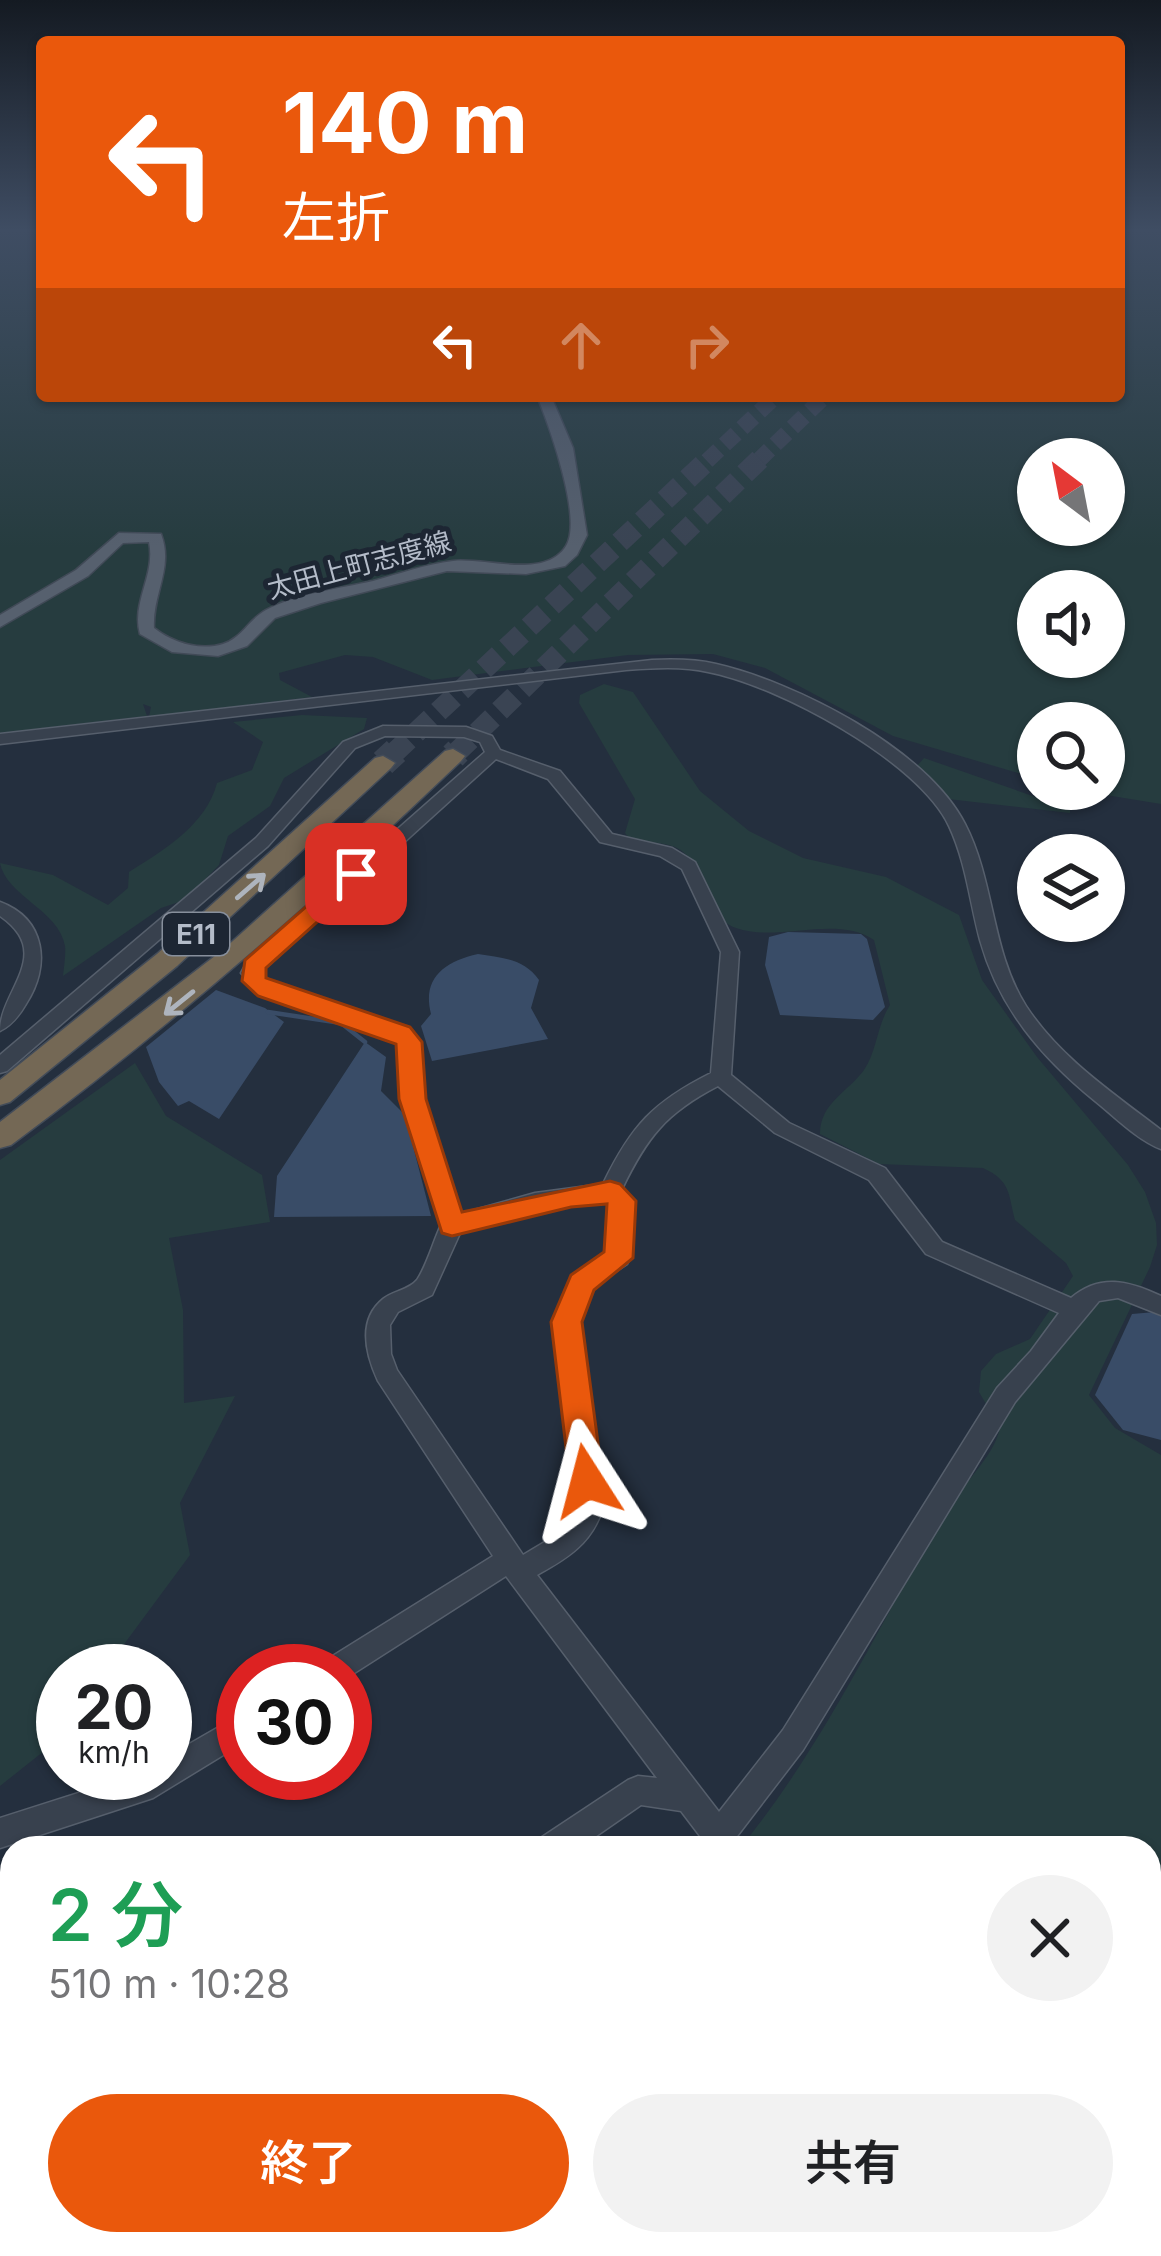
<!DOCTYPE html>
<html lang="ja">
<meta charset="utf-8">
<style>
:root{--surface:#fff;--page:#f2f2f2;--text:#202124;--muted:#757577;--accent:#ea580c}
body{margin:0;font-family:Inter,"Noto Sans JP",sans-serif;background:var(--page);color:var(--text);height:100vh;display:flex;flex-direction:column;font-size:45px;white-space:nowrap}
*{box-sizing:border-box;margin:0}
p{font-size:39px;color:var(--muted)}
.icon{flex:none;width:66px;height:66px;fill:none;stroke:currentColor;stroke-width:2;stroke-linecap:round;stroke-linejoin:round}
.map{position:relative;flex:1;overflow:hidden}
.details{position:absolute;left:0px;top:1836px;width:1161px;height:420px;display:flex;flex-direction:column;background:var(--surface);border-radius:36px 36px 0 0;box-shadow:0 3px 9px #0004}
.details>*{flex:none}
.guide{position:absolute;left:36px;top:36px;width:1089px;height:366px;border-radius:12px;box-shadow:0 3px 9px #0004;background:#ea580c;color:#fff;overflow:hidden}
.needle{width:78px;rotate:328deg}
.buttons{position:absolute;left:1017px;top:438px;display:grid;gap:24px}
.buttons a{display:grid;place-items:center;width:108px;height:108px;border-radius:50%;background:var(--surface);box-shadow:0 3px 9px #0004;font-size:60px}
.speed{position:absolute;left:36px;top:1644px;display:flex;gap:24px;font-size:60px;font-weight:700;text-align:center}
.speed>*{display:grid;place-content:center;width:156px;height:156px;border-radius:50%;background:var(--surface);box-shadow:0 3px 9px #0004;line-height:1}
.speed small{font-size:30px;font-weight:400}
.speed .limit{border:18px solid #d22;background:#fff;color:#111}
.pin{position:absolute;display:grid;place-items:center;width:102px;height:102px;color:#fff;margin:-51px;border-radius:24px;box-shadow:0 6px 18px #0006}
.me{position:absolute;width:132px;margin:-66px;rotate:351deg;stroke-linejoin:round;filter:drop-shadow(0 0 9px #0008)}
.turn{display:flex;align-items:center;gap:42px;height:252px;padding:0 48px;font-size:54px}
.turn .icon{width:156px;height:156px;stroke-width:2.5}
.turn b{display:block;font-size:84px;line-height:102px}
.lanes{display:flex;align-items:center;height:114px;padding:0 48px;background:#0003;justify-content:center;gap:60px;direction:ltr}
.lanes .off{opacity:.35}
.round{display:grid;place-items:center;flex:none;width:126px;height:126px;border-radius:63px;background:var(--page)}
.headline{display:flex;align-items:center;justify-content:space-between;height:204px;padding:0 48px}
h1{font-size:72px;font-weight:600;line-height:90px;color:#1e9e55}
.button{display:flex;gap:24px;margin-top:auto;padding:24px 48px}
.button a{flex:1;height:138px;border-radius:72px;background:var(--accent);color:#fff;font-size:48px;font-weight:600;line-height:138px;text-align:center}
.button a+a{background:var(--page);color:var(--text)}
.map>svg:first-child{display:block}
</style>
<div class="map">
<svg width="1161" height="2256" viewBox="0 0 1161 2256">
<rect width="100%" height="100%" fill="#242f3e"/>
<g fill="#263c3f" fill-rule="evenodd">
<path d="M0 232H42V396H1119V232H1161V804L1069 789H1104V723H1038V779L893 736 765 668 713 654 628 655 432 680 373 657 345 655 279 673 280 680 312 697 149 717 151 707 143 704 147 716 0 733ZM1038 459H1104V525H1038ZM1038 591H1104V657H1038Z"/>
<path d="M604 684 633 692 700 791 749 831 803 858 886 877 959 915 982 980 1037 1057 1128 1165 1145 1192 1156 1223 1157 1245 1150 1267 1089 1395 1115 1428 1161 1455V2256H714L723 2244H1149V1848H740C823 1747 879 1625 945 1512 961 1485 993 1459 1000 1428L979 1392 981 1371 996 1354 1030 1339 1073 1276 1066 1263 1015 1220C1008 1193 1011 1181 983 1168L879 1164 820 1134C820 1103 848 1092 864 1070 877 1051 877 1025 890 1005L874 940C836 914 778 943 736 928 702 916 708 862 675 847 661 841 644 844 629 838L625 833 635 799 579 703 580 695Z"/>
<path d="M302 715 367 718 364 729 284 778 270 806 228 836 219 865 185 900 161 908 63 976C64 966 66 955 65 946 59 910 6 896 0 863L53 875 108 905 128 888 129 872C164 850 206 825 217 783L252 770 263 742 233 722Z"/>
<path d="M924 758 1070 809V813L948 799 916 767Z"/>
<path d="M135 1063 166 1116 262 1175 270 1222 169 1238 183 1310 184 1403 235 1396 180 1503 190 1555 122 1647 136 1671H63V1736L0 1786V1160Z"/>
</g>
<g fill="#394c67">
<path d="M788 932 861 934 867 939 885 1007 873 1020 780 1015 765 965 769 937Z"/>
<path d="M478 954C502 958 524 958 539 980L531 1008 548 1039 432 1061 421 1026 431 1014C422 979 443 962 478 954Z"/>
<path d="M216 990 265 1008 284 1022 219 1119 189 1101 178 1106 159 1082 146 1047Z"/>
<path d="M365 1042 386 1057 381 1091 405 1115 431 1216 274 1217 277 1176Z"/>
<path d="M1155 1312 1161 1315V1440L1123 1430 1095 1395 1132 1314Z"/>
</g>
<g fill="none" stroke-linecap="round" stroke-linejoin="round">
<path stroke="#394c67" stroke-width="4.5" d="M268 1012 341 1023 365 1042"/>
<g stroke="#3a4453" stroke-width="16" stroke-dasharray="16 8" stroke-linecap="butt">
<path d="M707 461 776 396"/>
<path d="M758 461 825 396"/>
</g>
<g stroke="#3a4453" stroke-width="21" stroke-dasharray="21 10" stroke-linecap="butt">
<path d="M393 754 710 458"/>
<path d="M455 754 761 458"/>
</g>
<g stroke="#3a4453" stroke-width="27" stroke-dasharray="27 14" stroke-linecap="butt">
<path d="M453 756 458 751"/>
<path d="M383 763 396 751"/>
</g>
<defs>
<g id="minor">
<path d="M652 660C673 659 695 659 716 664 795 682 927 749 965 824 995 882 991 951 1026 1006 1060 1058 1113 1093 1161 1130V1149C1137 1140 1114 1116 1095 1101 1041 1057 999 1008 980 940 970 903 966 862 949 826 919 761 777 685 708 672 682 666 654 668 626 670L0 744V734Z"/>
<path d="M383 726 466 727 492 736 500 750 560 771 612 834 672 848 695 862 739 952 731 1075 789 1123 885 1168 942 1242 1071 1298C1100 1273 1129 1281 1161 1296V1315L1118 1298 1099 1301 1015 1402 803 1750 728 1848H694L700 1836 681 1811 641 1805 579 1848H538L542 1837 628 1780 638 1776 657 1778 506 1576 345 1679V1671H319L323 1662 493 1556 378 1381C366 1355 357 1320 383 1299 393 1291 409 1290 417 1280 427 1265 433 1242 441 1225L402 1099 399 1043 394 1038 260 994 241 973 247 962 485 752 480 742 464 737 385 736 355 748 268 846 7 1071 0 1073V1055L256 838 343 742ZM496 759 548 779 600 842 660 856 682 869 721 952 711 1073C653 1102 631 1126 603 1184L535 1193 460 1214 422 1099 419 1042 408 1028 274 986 261 972ZM718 1086 775 1133 869 1180 926 1254 1059 1313 1031 1351 997 1388 783 1730 719 1812 537 1575C568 1558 592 1543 603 1508L579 1322 591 1288 627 1264 630 1258 632 1201 622 1189C647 1137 666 1113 718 1086ZM606 1200 610 1204 608 1254 573 1277 555 1322 577 1508 563 1531 523 1555 397 1370 391 1354 390 1325 398 1312 432 1295 461 1231 535 1209Z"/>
<path d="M0 902C46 919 51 966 26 1004 19 1016 12 1025 0 1031 0 990 55 954 0 916Z"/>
<path d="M243 1713V1743L153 1798 0 1848V1818L141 1773H165V1758Z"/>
<path d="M12 2202V2240L0 2245V2207Z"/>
<path d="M467 2244H505L500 2256H462Z"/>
</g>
<path id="major" d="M537 396H551L573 448 587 535 577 555 565 566 526 574 447 571 321 603 275 618 247 646 218 656 172 652 140 634C131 602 156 575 149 542L123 543 88 576 0 627V615L76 570 119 533 161 534C174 568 152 594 154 628 173 643 200 651 223 644 242 638 249 619 266 610 298 593 338 589 373 581 399 574 426 564 453 561 485 557 545 580 566 546 583 519 549 425 537 396Z"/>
<g id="highway">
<path d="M453 749 465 756 461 761C318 898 170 1027 11 1145L0 1148V1122L224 949 445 751Z"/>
<path d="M383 756 395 763 391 768 177 966 10 1102 0 1105V1080L157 954 375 758Z"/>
</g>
</defs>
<use href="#minor" stroke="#565f6c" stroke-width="3"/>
<use href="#major" stroke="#414a57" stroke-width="3"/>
<use href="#highway" stroke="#434c59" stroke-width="3"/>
<use href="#minor" fill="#38414e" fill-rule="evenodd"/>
<use href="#major" fill="#56606e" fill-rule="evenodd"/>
<use href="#highway" fill="#746855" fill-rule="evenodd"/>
</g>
<defs><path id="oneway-shaft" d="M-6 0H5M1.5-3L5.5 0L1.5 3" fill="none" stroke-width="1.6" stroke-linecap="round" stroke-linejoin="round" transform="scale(3)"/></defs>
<g stroke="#aeb4bd">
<use href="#oneway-shaft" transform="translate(251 886) rotate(-41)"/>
<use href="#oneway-shaft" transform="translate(179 1003) rotate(141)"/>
</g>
<linearGradient id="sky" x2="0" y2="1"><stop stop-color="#141a22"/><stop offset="0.42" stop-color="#3f4d63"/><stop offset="1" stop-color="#3f4d63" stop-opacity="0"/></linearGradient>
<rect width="1161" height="548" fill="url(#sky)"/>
<path fill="#ea580c" stroke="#983908" stroke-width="3" d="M356 868 368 874 365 879 266 968V978L410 1027 422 1042 426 1099 462 1212 610 1181 620 1184 636 1201 633 1258 594 1290 582 1322 603 1481 598 1491 587 1495 575 1491 570 1481 551 1322 571 1275 604 1252 607 1204 571 1207 452 1236 442 1233 399 1099 396 1044 258 996 242 981 245 960 348 870Z"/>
<g text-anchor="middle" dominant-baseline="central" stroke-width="10" stroke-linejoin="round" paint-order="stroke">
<g font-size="27" fill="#b4bcc9" stroke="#1d2633">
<text transform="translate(359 565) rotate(-15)">太田上町志度線</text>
</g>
<rect fill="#1d2633" stroke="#878f9c" stroke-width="3" x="163" y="913" width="66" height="42" rx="9"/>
<g font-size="27" font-weight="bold" fill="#b4bcc9">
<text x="196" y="934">E11</text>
</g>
</g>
</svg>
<div class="buttons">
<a><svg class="needle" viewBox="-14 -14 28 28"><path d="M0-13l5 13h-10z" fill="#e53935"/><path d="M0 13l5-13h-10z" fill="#757577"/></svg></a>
<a><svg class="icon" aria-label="sound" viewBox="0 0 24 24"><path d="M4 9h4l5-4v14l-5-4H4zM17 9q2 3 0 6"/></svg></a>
<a><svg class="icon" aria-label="search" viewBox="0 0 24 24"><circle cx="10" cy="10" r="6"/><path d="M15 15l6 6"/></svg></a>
<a><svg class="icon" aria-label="layers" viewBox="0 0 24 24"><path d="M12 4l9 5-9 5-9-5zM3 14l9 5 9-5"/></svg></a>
</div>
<div class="speed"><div>20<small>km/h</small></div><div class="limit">30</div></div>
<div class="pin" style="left:356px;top:874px;background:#d93025"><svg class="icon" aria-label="arrive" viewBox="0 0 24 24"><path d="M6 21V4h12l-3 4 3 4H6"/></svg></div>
<svg class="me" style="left:587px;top:1481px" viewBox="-20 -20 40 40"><path d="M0-17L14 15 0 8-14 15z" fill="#ea580c" stroke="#fff" stroke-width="4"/></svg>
<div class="guide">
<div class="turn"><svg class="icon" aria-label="left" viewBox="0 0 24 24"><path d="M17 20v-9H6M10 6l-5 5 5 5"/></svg><div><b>140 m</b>左折</div></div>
<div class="lanes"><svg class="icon" aria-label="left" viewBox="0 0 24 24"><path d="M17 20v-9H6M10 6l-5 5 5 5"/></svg><svg class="icon off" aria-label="ahead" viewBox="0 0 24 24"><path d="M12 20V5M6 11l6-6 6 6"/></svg><svg class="icon off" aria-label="right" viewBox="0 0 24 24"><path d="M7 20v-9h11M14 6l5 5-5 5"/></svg></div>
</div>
<section class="details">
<div class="headline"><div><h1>2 分</h1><p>510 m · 10:28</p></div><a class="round"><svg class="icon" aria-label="close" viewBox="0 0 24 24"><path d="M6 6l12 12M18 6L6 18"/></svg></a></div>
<div class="button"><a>終了</a><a>共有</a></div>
</section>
</div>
